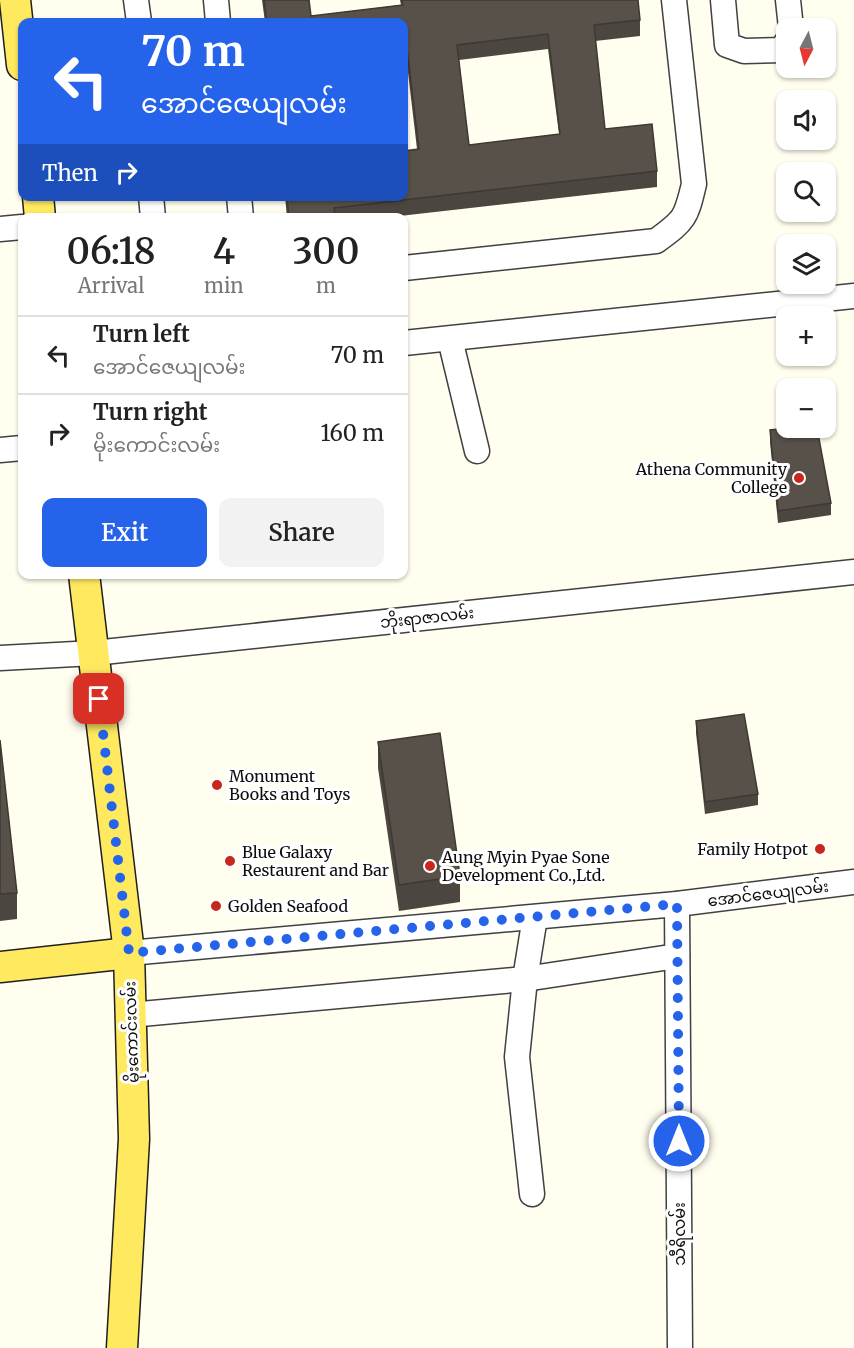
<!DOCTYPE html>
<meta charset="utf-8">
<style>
:root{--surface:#fff;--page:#f2f2f2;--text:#222;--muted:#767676;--line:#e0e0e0;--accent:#2563eb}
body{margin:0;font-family:Merriweather,"Noto Sans Myanmar",serif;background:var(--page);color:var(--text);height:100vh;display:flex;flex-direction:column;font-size:22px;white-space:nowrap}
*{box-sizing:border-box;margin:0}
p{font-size:20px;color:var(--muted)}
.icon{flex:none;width:33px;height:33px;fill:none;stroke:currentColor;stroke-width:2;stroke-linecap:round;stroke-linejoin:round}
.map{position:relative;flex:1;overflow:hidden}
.drawer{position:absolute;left:18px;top:213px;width:390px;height:366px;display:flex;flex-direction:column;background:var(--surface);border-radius:12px;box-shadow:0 2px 4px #0004}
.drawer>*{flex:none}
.guide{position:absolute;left:18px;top:18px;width:390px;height:183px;border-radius:12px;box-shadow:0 2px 4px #0004;background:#2563eb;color:#fff;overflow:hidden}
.needle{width:39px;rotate:187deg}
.fabs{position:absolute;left:776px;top:18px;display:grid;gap:12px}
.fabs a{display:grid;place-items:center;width:60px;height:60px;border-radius:12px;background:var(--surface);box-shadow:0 2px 4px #0004;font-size:30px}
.pin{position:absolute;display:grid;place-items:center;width:51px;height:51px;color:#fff;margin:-26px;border-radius:12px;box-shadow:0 3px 9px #0006}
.me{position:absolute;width:66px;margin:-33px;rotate:0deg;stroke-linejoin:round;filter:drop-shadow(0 0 4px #0008)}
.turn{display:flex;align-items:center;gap:21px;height:126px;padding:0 24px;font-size:27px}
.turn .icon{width:78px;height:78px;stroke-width:2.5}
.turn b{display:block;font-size:42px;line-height:51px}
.then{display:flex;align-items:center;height:57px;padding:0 24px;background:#0003;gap:12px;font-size:22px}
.eta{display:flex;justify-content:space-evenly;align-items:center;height:102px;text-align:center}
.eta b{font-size:36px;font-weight:600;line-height:42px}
.primary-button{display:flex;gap:12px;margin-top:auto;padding:12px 24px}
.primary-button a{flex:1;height:69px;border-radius:12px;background:var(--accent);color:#fff;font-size:24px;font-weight:600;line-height:69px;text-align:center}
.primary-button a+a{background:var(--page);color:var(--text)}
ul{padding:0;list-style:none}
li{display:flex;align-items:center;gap:18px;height:78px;padding:0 24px;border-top:2px solid var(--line)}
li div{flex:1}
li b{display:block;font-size:22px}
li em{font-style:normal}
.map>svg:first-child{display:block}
</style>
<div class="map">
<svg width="854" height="1348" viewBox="0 0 854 1348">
<rect width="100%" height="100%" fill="#fffeef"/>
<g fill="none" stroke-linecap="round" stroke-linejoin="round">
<defs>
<g id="minor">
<path d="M136 0 139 22"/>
<path d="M216 0 218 22"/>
<path d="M723 0 727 45 744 51 783 50 786 43"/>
<path d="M788 0 791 28"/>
<path d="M151 196 153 218"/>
<path d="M239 196 241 218"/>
<path d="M0 229 22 227"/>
<path d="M404 268 656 241C685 220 686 218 694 184L674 0"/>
<path d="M450 339 477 451"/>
<path d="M404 343 854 296"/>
<path d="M0 450 22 448"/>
<path d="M0 658 94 653 854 572"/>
<path d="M677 904 680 1348"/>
<path d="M129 953 677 904 854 882"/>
<path d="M130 1015 525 979 677 956"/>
<path d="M532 1194 517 1057 525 979 535 917"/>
</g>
<g id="major">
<path d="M15 0 22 65"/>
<path d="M38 196 40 218"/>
<path d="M84 574 129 953 134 1139 122 1348"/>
<path d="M0 967 129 953"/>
</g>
</defs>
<use href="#minor" stroke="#414141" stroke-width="27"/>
<use href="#major" stroke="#1f1f1f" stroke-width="33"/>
<use href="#minor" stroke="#fff" stroke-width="24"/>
<use href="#major" stroke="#ffe95f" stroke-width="30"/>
</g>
<g fill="#4c4640" fill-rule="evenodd">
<path d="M262 0H309L311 16 401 5 400 0H638L640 20V36L595 41 605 129 657 171V187L382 218H287L285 196H404L417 149 407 64H404V22H265ZM548 49 559 134 469 145 459 60Z"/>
<path d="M770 430 831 503V515L778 523 770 442Z"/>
<path d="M696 721 758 794V805L705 814 696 733Z"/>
<path d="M0 740 17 893V919L0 921Z"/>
<path d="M378 742 460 876V902L399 911 378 768Z"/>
</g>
<g fill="#58514a" stroke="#3e3934" stroke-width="1.5" fill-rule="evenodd">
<path d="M264 0H309L311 16 403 5 402 0H638L640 20 594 25 605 129 652 124 657 171 334 208 335 218H289L287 196H404V151L419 149 407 49H404V22H267ZM548 34 560 134 469 145 457 45Z"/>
<path d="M789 428H817L831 503 778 511 770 430Z"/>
<path d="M744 714 758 794 705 802 696 721Z"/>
<path d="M440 733 460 876 399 885 378 742Z"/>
<path d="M0 740 17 893 0 894Z"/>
</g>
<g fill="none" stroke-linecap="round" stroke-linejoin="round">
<path stroke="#2563eb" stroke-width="10" stroke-dasharray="0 18" d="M99 699 129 953 677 904 679 1141"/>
</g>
<g fill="#c7271d" stroke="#fff" stroke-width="2">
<circle cx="799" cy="478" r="6"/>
<circle cx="217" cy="785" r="6"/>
<circle cx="820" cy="849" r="6"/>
<circle cx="230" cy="861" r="6"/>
<circle cx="430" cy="866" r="6"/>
<circle cx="216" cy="906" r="6"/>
</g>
<g text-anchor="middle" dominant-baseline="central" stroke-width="6" stroke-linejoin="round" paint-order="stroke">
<g font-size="16" fill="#0e0e0e" stroke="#fff" text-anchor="start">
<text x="787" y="469" text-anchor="end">Athena Community<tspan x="787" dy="18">College</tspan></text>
<text x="229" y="776">Monument<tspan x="229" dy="18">Books and Toys</tspan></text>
<text x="808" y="849" text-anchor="end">Family Hotpot</text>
<text x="242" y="852">Blue Galaxy<tspan x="242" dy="18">Restaurent and Bar</tspan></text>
<text x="442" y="857">Aung Myin Pyae Sone<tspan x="442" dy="18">Development Co.,Ltd.</tspan></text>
<text x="228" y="906">Golden Seafood</text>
</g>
<g font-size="16" fill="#0e0e0e" stroke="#fff">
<text transform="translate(427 617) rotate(-6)">ဘိုးရာဇာလမ်း</text>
<text transform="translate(768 893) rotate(-7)">အောင်ဇေယျလမ်း</text>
<text transform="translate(131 1032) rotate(-92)">မိုးကောင်းလမ်း</text>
<text transform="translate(679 1234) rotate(-90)">သီရိလမ်း</text>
</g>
</g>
</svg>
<div class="fabs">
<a><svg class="needle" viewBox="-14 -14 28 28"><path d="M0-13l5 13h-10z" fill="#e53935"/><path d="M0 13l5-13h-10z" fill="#767676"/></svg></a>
<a><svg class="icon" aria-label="sound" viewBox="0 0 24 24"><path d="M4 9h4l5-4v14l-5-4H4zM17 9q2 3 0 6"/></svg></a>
<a><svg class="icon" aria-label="search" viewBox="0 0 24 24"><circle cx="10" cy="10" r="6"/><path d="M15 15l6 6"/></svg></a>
<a><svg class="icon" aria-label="layers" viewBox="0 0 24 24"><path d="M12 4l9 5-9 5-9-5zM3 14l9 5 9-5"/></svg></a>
<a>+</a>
<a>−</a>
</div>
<div class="pin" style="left:99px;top:699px;background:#d93025"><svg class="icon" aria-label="arrive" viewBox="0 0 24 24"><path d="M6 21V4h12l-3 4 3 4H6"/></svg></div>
<svg class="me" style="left:679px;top:1141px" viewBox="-20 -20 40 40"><circle r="17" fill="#2563eb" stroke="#fff" stroke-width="3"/><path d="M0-11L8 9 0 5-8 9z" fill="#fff"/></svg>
<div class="guide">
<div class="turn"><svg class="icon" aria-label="left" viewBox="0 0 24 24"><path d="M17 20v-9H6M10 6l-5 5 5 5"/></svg><div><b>70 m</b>အောင်ဇေယျလမ်း</div></div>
<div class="then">Then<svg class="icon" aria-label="right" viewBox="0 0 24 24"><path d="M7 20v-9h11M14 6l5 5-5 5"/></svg></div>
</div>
<section class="drawer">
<div class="eta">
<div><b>06:18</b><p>Arrival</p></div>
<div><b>4</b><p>min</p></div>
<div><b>300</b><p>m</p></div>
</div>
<ul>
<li><svg class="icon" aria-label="left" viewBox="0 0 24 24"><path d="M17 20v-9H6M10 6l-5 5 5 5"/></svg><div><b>Turn left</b><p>အောင်ဇေယျလမ်း</p></div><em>70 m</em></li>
<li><svg class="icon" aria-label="right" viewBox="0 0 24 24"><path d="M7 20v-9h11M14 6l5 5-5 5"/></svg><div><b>Turn right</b><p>မိုးကောင်းလမ်း</p></div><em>160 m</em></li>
</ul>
<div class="primary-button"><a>Exit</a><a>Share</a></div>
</section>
</div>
